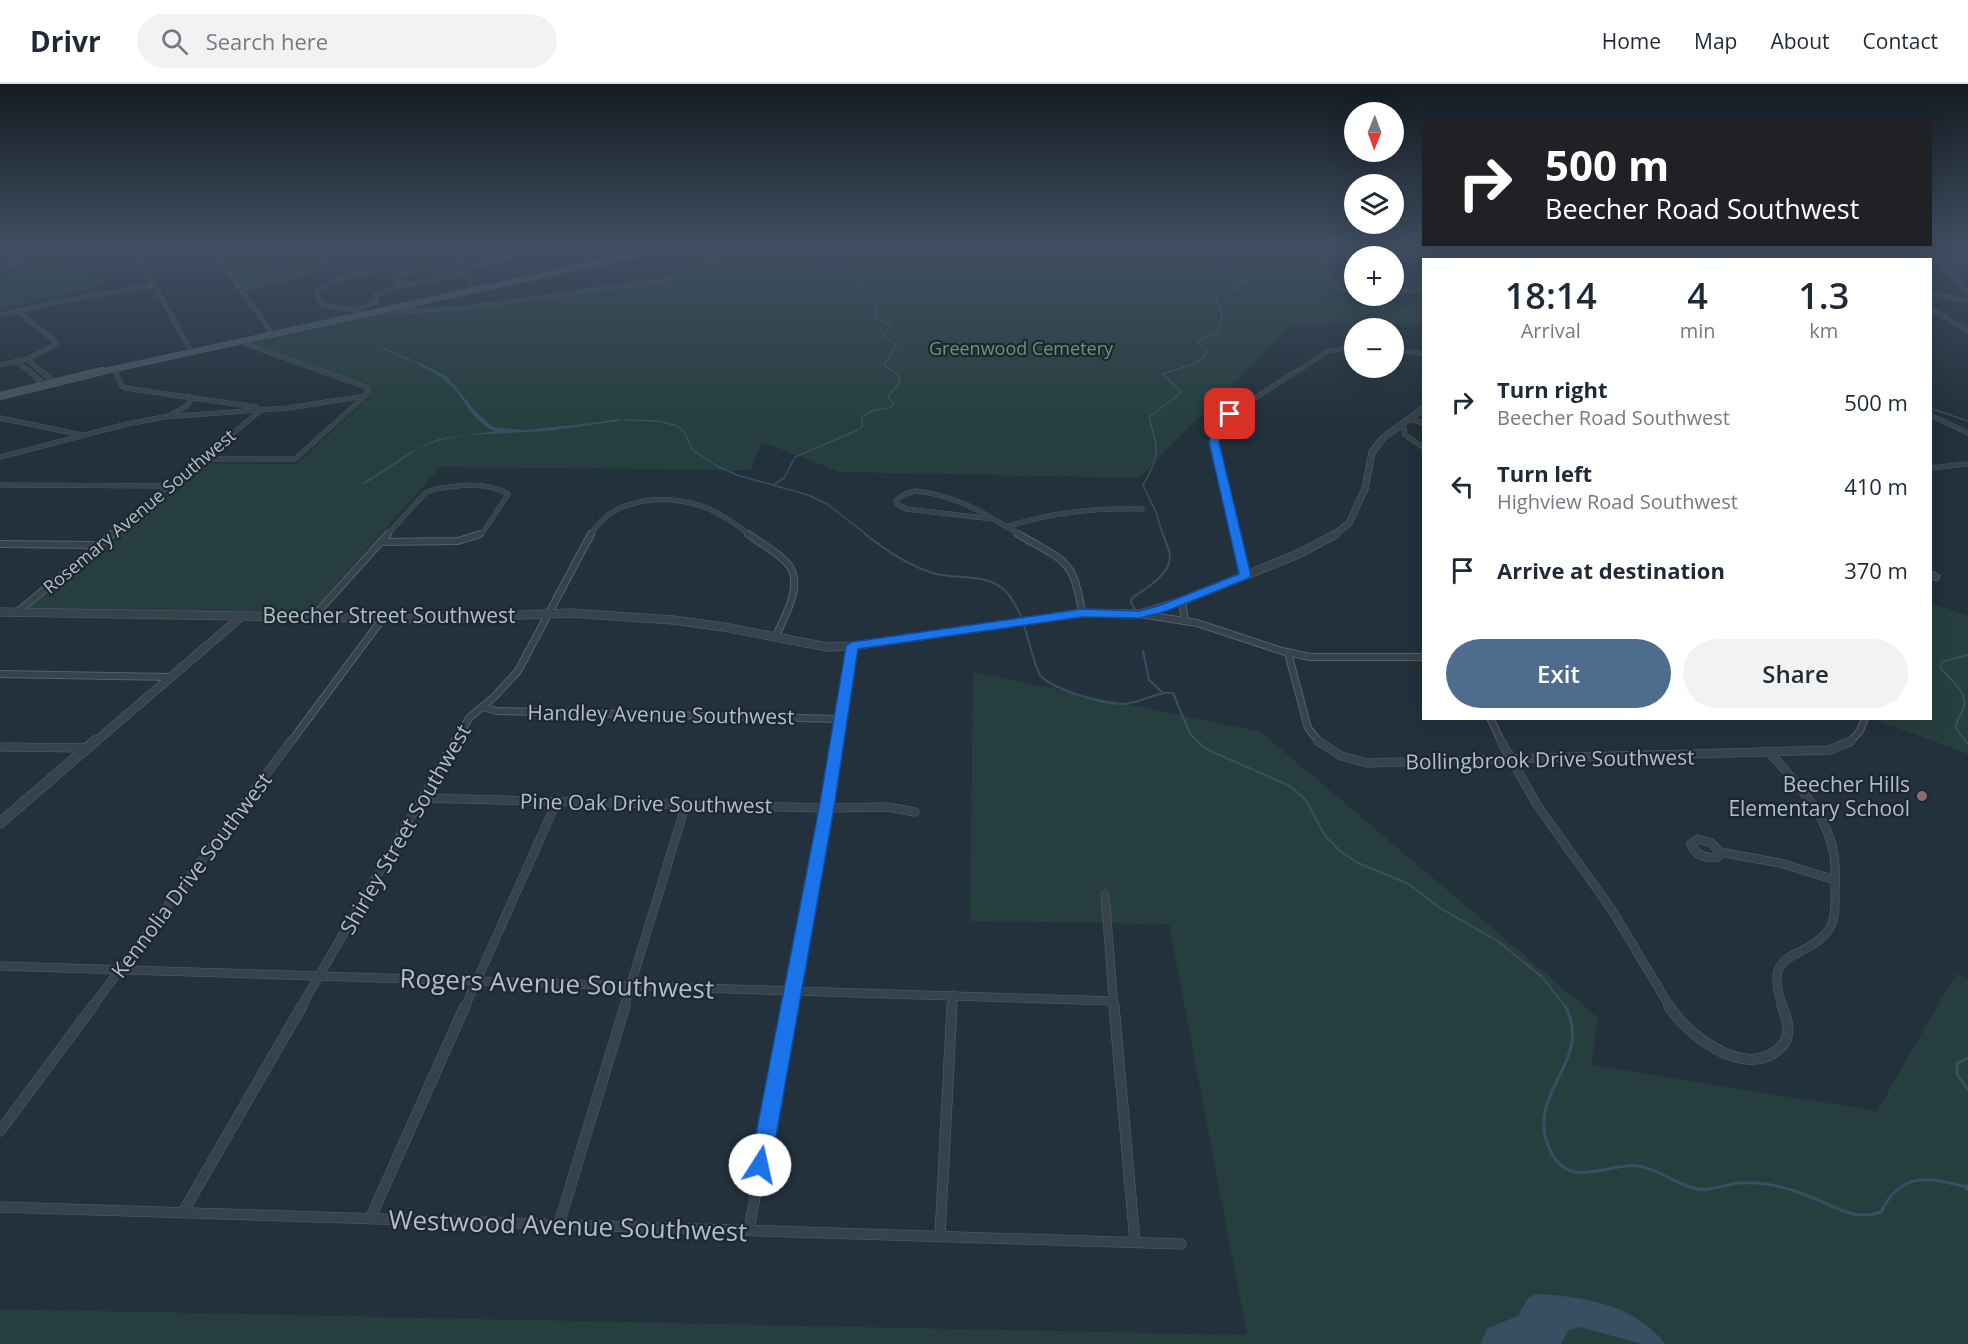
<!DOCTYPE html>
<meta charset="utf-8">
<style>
:root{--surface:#fff;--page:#f2f2f3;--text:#1f2937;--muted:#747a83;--line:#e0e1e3;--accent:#4e6d8e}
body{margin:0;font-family:"Open Sans",sans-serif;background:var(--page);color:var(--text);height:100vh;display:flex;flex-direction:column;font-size:22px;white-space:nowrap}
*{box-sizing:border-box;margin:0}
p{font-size:20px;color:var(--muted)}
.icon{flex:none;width:33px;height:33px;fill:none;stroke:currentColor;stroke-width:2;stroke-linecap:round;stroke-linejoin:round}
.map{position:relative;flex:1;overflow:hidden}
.panel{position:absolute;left:1422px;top:174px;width:510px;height:462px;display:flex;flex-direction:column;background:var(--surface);border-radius:0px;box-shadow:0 6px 24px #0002}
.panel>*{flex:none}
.top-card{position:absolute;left:1422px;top:36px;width:510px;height:126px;border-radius:0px;box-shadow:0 6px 24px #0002;background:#202124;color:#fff;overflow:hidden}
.needle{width:39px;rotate:181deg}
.tools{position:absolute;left:1344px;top:18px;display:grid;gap:12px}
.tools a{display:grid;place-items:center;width:60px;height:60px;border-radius:50%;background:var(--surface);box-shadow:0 6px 24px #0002;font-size:30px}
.pin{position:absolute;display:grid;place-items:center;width:51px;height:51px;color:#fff;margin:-26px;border-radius:12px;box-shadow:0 3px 9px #0006}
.me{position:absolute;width:66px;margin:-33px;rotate:10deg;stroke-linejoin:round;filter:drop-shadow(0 0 4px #0008)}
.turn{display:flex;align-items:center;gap:21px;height:126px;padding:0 24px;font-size:27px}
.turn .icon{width:78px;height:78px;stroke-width:2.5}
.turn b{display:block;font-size:42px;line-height:51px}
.eta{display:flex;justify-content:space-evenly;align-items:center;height:102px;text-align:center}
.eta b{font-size:36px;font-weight:600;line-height:42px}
.button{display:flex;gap:12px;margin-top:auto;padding:12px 24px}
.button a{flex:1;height:69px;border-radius:36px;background:var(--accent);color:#fff;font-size:24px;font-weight:600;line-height:69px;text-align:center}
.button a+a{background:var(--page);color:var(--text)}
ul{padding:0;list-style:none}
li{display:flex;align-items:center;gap:18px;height:84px;padding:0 24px}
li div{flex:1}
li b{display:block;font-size:22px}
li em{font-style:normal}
header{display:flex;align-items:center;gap:36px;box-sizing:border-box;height:84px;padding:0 30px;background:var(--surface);border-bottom:2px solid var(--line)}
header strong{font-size:28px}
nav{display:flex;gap:33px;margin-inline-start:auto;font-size:21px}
.search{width:420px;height:54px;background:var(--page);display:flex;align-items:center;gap:15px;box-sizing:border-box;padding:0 21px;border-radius:33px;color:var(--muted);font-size:22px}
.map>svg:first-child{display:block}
</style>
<header>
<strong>Drivr</strong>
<div class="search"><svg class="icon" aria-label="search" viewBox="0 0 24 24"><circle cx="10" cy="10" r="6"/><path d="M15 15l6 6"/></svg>Search here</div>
<nav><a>Home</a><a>Map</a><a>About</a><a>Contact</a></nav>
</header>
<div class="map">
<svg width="1968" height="1260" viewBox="0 0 1968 1260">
<rect width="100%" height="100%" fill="#23313c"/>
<g fill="#263f3e">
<path d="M55 160H67L77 184 109 200 0 226V196L34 179H15Z"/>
<path d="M254 160H317L294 177H322C298 194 270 197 242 203L225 182 256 177 261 168Z"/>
<path d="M735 160H1275L1285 176 1320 177 1349 221 1421 222 1423 225V241L1293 240 1139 394 840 388 762 358 751 386 440 383 312 528 20 527 199 379 297 380 369 313 365 302 235 257 377 226H449L658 197C693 189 707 182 735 160Z"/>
<path d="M1931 519 1968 532V670L1873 635 1930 634Z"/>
<path d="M973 588 1261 648 1598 934 1591 981 1877 1027 1956 890 1968 894V1260H0V1225L1247 1251 1169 840 970 837Z"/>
</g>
<g fill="#364f63">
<path d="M421 279 448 293 474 326 493 343 524 346 634 335 547 347 469 351 440 356 412 367 438 355 495 347C474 340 465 315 450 301 440 291 429 286 417 281Z"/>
<path d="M1536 1210C1582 1212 1636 1221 1665 1260H1643L1579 1243 1568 1247 1561 1260H1480L1488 1244 1518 1232 1528 1214Z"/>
</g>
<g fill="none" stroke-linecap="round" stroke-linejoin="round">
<g stroke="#364f63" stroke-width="1.5">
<path d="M272 174 291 163V160"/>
<path d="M384 265 422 281"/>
<path d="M1930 324 1968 337"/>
<path d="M625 336 658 337 677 342 684 348 693 366 715 381 737 391 808 411 827 420 867 451"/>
<path d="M574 342 619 336"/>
<path d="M363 400 414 367"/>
<path d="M773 401 784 394 795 373 858 346 862 343V333L872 327 892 323 893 319 888 313 900 297 898 291 884 281 896 262 883 250 889 245 888 240 875 232 878 223 860 201 859 194 840 187 816 183"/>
<path d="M1163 451 1156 428 1143 401C1161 370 1158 366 1149 333L1182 308 1162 290 1193 280 1204 273 1206 265 1197 257 1218 249 1222 231 1216 215 1219 211 1236 205 1238 203 1234 199 1247 196 1211 170 1208 165 1211 160"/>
</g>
<g stroke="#364f63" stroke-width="2">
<path d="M865 450C887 467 909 482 936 490 958 495 984 490 1002 504 1010 509 1016 522 1020 530 1026 543 1035 585 1040 591 1053 606 1101 619 1120 620 1139 621 1155 607 1173 609L1190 650 1206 665 1290 702 1306 716 1325 752 1340 767 1358 779 1409 800 1440 824 1499 858 1542 893 1566 923"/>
<path d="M1135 525 1131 519 1132 514C1145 505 1170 491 1170 473 1170 466 1165 457 1163 450"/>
<path d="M1143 567 1149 596 1162 608"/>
<path d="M1968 571 1942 578 1940 583C1948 594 1968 607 1964 623 1961 631 1956 635 1956 645L1968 660"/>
</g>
<g stroke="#364f63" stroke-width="3">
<path d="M1565 922C1596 978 1521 1009 1551 1068 1571 1107 1607 1078 1638 1082 1660 1085 1676 1101 1697 1105 1712 1108 1726 1099 1742 1099 1764 1097 1788 1104 1808 1112 1833 1121 1854 1138 1881 1128 1901 1087 1928 1093 1967 1103"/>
<path d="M1968 974 1957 979V990L1968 1006"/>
<path d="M1968 1100 1966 1105H1968"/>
</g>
<defs>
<g id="minor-far4">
<path d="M131 160 191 267"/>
<path d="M208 160 272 249"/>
<path d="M457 160 456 176 471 185 470 206"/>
<path d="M1311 160 1339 206H1354"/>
<path d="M1346 160 1355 172"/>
<path d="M1413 160 1426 176"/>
<path d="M1641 160 1659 176"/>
<path d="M1905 160 1916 167"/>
<path d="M1915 166 1948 187 1968 209"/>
<path d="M1316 168 1352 169"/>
<path d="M1935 178 1968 175"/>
<path d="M468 182 575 160"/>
<path d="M0 185 54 160"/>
<path d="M404 201 391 192 434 183 446 193"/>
<path d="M240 205 307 189 350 160"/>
<path d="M1394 207H1424"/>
<path d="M1930 224 1968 247"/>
<path d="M355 226 377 218 375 211 404 201 470 189"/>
<path d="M381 228 465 224 665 196 702 182 735 160"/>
<path d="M358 229 355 226 322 221 316 207 341 194 371 188"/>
<path d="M0 231 62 217 154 201"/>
<path d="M238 257 326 289"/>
<path d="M1394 265 1424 270"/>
<path d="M27 275 43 289"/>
<path d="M17 277 31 289"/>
<path d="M0 281 27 275 55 261 56 258 17 227"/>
<path d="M114 284 116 289"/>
<path d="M1295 289 1328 267 1354 263"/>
</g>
<g id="minor-far3">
<path d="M29 287 44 300"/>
<path d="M41 287 54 298"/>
<path d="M115 287 121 301 125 304 256 323"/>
<path d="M321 287 366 303 368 306 365 312"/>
<path d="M172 330 187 322 190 317 189 312"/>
<path d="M1930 331 1968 349"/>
<path d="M0 334 82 351"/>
<path d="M1409 335 1424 339"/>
<path d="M1403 339 1405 351 1424 364"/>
<path d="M0 373 127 340 164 333 288 324 365 312"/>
<path d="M200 375H295L365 312"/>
<path d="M1930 384 1968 380"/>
<path d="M0 401 167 402"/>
<path d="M916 407C944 410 969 420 993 435L906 425 897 420 896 416 905 410Z"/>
<path d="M993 435 1021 451"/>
<path d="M1006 443C1052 428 1095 424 1143 425"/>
<path d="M110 451 261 326"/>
<path d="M387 451 425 409 432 406C455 401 487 397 508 410L484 447 478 451"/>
<path d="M591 451C612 412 670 409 707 424 723 431 737 441 750 451"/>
<path d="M1236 451 1214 359 1217 344 1230 330 1297 287"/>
</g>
<g id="minor-far2">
<path d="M748 450C760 459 776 467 786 478 806 498 785 531 776 552"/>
<path d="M1018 450C1063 477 1074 473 1082 529"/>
<path d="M1235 450 1245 491"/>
<path d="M381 458 458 457 480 450"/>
<path d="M0 460 96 461"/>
<path d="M1930 490 1936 493"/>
<path d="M1182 517 1185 537"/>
<path d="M16 529 112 450"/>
<path d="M1140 530 1197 539 1282 567 1310 573H1424"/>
<path d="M313 533 388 450"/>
<path d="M1288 569 1308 644 1320 659"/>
<path d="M0 590 171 593"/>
<path d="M482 623 497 627 841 635"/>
<path d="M1490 634 1502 659"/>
<path d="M290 659 383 534"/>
<path d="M455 659 469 634 495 612 518 587 591 450"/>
<path d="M836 659 852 562"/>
<path d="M1849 659 1860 647 1865 634"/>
</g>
<g id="minor-far1">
<path d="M1318 657 1341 672 1367 679 1830 666 1851 657"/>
<path d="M1501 657 1537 721 1612 826 1670 923"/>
<path d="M0 663 87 664"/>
<path d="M1771 670C1796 699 1828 731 1834 771 1836 783 1835 796 1835 808 1835 822 1836 837 1827 848 1802 879 1761 863 1783 923"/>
<path d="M422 714 826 724 888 723 915 728"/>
<path d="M1698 755 1711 759 1720 768 1718 773C1706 775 1696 772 1691 760Z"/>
<path d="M1720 768 1780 779 1835 796"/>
<path d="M1105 810 1114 923"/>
<path d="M0 882 1114 917"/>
<path d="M92 923 291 657"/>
<path d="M301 923 455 657"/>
<path d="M465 923 557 717"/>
<path d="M624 923 686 720"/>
<path d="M790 923 837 657"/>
<path d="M952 923 953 911"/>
</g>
<g id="minor">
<path d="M1114 922 1135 1158"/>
<path d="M1669 922C1687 951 1741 992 1775 968 1793 956 1789 939 1782 922"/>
<path d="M0 1047 93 922"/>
<path d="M0 1123 1181 1160"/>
<path d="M183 1128 302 922"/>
<path d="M370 1135 465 922"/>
<path d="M559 1140 625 922"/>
<path d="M749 1146 790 922"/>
<path d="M940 1152 952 922"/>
</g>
<g id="tertiary-far3">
<path d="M1477 160 1492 176"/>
<path d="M1690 160 1796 176"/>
<path d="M1930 210 1968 217"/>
</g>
<path id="tertiary-far2" d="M1334 451 1349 439 1365 405 1372 368 1383 354 1424 324"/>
<g id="tertiary-far1">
<path d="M0 528 423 535 570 529 673 536 724 543 827 563 852 562 1082 529 1140 530 1182 517 1298 470 1336 450"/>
<path d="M94 659 242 532"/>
</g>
<path id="tertiary" d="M0 739 95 657"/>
<path id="secondary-far1" d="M96 289 685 160"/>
<path id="secondary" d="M0 312 102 287"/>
</defs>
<use href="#minor-far4" stroke="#55606a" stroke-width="4.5"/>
<use href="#minor-far3" stroke="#55606a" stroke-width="5"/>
<use href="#minor-far2" stroke="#55606a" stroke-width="8"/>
<use href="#minor-far1" stroke="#55606a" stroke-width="9"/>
<use href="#minor" stroke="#55606a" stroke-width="11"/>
<use href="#tertiary-far3" stroke="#55606a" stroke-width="5"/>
<use href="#tertiary-far2" stroke="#55606a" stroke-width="7"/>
<use href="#tertiary-far1" stroke="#55606a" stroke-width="9"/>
<use href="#tertiary" stroke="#55606a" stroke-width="11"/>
<use href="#secondary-far1" stroke="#55606a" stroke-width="6"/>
<use href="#secondary" stroke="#55606a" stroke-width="8"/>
<use href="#minor-far4" stroke="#37434c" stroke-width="4"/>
<use href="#minor-far3" stroke="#37434c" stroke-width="4.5"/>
<use href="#minor-far2" stroke="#37434c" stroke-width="6"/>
<use href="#minor-far1" stroke="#37434c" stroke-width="8"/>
<use href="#minor" stroke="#37434c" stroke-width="10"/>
<use href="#tertiary-far3" stroke="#37434c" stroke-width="4.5"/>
<use href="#tertiary-far2" stroke="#37434c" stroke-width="6"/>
<use href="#tertiary-far1" stroke="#37434c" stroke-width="8"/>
<use href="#tertiary" stroke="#37434c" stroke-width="10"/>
<use href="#secondary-far1" stroke="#45525f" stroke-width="5"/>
<use href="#secondary" stroke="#45525f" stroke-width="7"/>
</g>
<linearGradient id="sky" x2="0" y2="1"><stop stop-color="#131b21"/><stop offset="0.48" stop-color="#3f4e61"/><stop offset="1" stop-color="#3f4e61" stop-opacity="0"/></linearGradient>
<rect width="1968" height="336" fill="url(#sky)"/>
<path fill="#1a73e8" stroke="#114b97" stroke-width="1.5" d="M1226 328 1234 330 1222 344 1219 358 1251 491 1249 494 1167 527 1140 534 1082 533 858 565 834 724 771 1081 768 1088 760 1091 753 1088 750 1081 819 724 846 562 852 558 1082 525 1139 527 1158 522 1239 490 1209 358 1213 344Z"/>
<circle fill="#8d6e63" stroke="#1c2731" stroke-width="2" cx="1922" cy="712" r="6"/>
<g text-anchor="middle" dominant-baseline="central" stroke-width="4.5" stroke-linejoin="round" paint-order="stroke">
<g font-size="18" fill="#69996e" stroke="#1c2731">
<text x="1021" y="264">Greenwood Cemetery</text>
</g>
<g font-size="18" fill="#b2bdc8" stroke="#1c2731">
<text transform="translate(139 427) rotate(-40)">Rosemary Avenue Southwest</text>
</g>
<g font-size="21" fill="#b2bdc8" stroke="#1c2731">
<text x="389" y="531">Beecher Street Southwest</text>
<text transform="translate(661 630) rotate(1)">Handley Avenue Southwest</text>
<text transform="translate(1550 675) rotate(-1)">Bollingbrook Drive Southwest</text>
<text transform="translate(646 719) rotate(1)">Pine Oak Drive Southwest</text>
<text transform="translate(405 745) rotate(-60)">Shirley Street Southwest</text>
<text transform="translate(191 791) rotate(-53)">Kennolia Drive Southwest</text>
</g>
<g font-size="21" fill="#b2bdc8" stroke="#1c2731" text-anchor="end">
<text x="1910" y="700">Beecher Hills<tspan x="1910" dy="24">Elementary School</tspan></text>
</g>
<g font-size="26" fill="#b2bdc8" stroke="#1c2731">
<text transform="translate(557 899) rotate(2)">Rogers Avenue Southwest</text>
<text transform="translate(568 1141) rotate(2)">Westwood Avenue Southwest</text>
</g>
</g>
</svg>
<div class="tools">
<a><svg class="needle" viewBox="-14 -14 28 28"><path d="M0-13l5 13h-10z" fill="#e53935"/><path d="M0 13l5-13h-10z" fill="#747a83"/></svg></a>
<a><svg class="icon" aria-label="layers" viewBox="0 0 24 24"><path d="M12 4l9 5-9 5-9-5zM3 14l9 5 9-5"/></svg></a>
<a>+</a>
<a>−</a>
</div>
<div class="pin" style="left:1230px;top:330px;background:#d93025"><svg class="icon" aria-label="arrive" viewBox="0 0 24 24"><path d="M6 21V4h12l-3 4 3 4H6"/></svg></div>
<svg class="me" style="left:760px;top:1081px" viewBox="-20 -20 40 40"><circle r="19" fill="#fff"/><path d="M0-13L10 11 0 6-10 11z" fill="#1a73e8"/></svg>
<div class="top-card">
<div class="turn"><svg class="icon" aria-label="right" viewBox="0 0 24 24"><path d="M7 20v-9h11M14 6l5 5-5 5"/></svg><div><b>500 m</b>Beecher Road Southwest</div></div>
</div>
<section class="panel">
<div class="eta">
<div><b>18:14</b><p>Arrival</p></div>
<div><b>4</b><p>min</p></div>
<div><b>1.3</b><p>km</p></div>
</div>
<ul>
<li><svg class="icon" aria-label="right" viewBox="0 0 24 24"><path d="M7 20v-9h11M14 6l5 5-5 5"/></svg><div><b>Turn right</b><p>Beecher Road Southwest</p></div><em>500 m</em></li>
<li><svg class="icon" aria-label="left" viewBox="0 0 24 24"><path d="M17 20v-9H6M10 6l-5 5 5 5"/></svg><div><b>Turn left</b><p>Highview Road Southwest</p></div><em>410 m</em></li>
<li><svg class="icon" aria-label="arrive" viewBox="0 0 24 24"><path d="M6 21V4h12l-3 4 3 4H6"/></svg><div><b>Arrive at destination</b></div><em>370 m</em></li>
</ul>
<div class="button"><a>Exit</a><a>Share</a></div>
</section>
</div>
